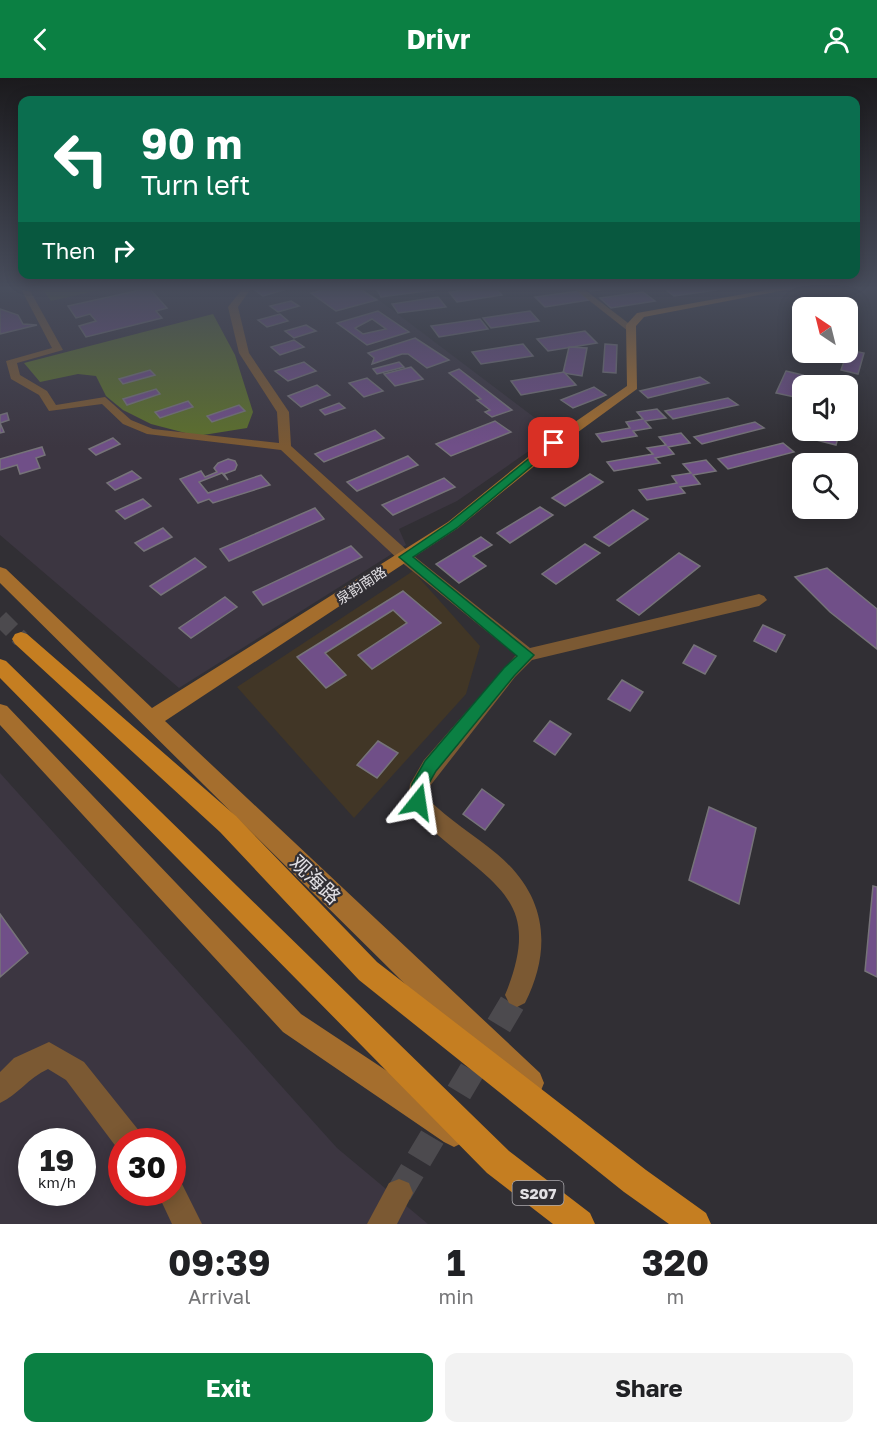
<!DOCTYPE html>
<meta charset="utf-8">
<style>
:root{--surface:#fff;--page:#f2f2f2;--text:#202124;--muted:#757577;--accent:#0b8043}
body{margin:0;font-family:"Golos Text","Noto Sans SC",sans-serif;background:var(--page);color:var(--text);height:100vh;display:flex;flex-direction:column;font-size:22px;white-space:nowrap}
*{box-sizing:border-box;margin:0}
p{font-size:20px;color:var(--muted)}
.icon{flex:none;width:33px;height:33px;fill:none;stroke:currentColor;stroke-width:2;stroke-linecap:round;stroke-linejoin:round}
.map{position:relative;height:1146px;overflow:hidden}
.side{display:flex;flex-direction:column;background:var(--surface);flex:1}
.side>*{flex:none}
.guide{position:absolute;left:18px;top:18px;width:842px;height:183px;border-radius:12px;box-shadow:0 3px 15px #0003;background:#0b6e4f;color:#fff;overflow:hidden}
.needle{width:39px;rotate:325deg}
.tools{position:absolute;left:792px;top:219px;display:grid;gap:12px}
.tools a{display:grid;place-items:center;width:66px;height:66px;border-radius:12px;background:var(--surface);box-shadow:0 3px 15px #0003;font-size:30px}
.speed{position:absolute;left:18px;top:1050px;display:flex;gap:12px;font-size:30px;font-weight:700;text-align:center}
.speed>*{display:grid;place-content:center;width:78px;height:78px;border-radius:50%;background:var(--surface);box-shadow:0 3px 15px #0003;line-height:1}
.speed small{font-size:15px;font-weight:400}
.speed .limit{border:9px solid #d22;background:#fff;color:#111}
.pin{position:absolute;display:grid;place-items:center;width:51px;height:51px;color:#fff;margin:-26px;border-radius:12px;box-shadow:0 3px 9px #0006}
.me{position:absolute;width:66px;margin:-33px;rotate:15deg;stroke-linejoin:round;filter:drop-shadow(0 0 4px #0008)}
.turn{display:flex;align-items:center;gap:21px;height:126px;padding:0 24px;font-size:27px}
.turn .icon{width:78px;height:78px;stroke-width:2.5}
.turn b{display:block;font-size:42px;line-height:51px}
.then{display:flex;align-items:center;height:57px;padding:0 24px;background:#0003;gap:12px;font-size:22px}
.eta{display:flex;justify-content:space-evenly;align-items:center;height:102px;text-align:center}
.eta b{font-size:36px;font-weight:700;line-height:42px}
.button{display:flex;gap:12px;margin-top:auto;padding:12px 24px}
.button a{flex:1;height:69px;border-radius:12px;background:var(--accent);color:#fff;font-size:24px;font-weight:700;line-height:69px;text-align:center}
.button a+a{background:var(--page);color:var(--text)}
header{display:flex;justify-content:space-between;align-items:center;height:78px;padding:0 24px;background:var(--accent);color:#fff;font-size:27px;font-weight:700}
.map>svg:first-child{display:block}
</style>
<header><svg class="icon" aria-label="back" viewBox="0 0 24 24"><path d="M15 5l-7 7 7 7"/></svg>Drivr<svg class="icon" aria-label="person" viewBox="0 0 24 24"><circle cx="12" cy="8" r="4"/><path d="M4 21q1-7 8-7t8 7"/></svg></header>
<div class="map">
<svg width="877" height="1146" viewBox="0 0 877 1146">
<rect width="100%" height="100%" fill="#312f34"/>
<g fill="#3c3641" fill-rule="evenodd">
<path d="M0 209H362L555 355 457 423 399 451 406 467 179 610 0 457Z"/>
<path d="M0 695 337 1070 428 1146H0ZM32 1064H82V1114H32ZM122 1064H172V1114H122Z"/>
</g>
<path fill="#413626" d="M413 493 480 568 466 616 354 740 237 609Z"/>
<path fill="#49552d" d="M41 209H113L51 223Z"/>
<path fill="#5d702c" d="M213 236 235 277 253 334 247 350 197 358 151 346 123 332 106 318 96 298 78 296 40 304 24 285Z"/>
<g fill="#704f88" stroke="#767379" stroke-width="1.5" fill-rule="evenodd">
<path d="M261 209H284L287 211 263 218 253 211Z"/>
<path d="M335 209H357L377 222 336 233 311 215Z"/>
<path d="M387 209H431L434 212 381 219 376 210Z"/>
<path d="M494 209 502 217 457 224 449 214Z"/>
<path d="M585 209H623L590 213Z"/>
<path d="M662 209H711L716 212 674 218Z"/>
<path d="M149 210 167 230 156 233 162 240 86 259 79 248 96 243 90 236 76 240 68 228Z"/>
<path d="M579 213 589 222 545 229 535 219Z"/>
<path d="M643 214 655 223 611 230 600 220Z"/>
<path d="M438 219 446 229 398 235 392 226Z"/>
<path d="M291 223 299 228 278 234 270 228Z"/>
<path d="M0 231 18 237 23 246 37 247 0 256Z"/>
<path d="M378 233 409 254 367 267 337 245ZM372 241 386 251 363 256 355 250Z"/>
<path d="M530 233 539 243 491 250 483 240Z"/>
<path d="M280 236 288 243 267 249 258 242Z"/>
<path d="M480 241 488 251 439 259 431 248Z"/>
<path d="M306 247 316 253 294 260 285 253Z"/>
<path d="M585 253 597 265 548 273 537 261Z"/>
<path d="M415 260 449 282 427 290 408 276H402L372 286 374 280 368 275Z"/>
<path d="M294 262 304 269 280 277 271 269Z"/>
<path d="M523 266 533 278 481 286 472 274Z"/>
<path d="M605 266 617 267 616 295 603 294Z"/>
<path d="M569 269 587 270 582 298 563 295Z"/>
<path d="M848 272 864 275 858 296 841 292Z"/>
<path d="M304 284 316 293 288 303 275 293Z"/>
<path d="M399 284 404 289 377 296 373 291Z"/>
<path d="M411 289 423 301 395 308 384 296Z"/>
<path d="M459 291 512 332 492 339 485 334 490 332 477 322 481 321 449 295Z"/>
<path d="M150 292 155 297 123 306 119 301Z"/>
<path d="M786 293 803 297 794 319 776 315Z"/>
<path d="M564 294 576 307 521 317 511 303Z"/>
<path d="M700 299 709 305 648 320 640 313Z"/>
<path d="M367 300 383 313 364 319 349 305Z"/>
<path d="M317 307 330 317 301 329 288 318Z"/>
<path d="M594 309 606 317 573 330 561 322Z"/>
<path d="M156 311 160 316 127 327 123 321Z"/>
<path d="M728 320 738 327 673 341 665 333Z"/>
<path d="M188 323 193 329 160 340 155 334Z"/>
<path d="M339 325 345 330 325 337 320 332Z"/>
<path d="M239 327 245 333 212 344 207 338Z"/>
<path d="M657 331 666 340 645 343 651 350 633 353 637 358 602 364 596 356 630 350 626 344 643 341 637 334Z"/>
<path d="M7 335 9 342 0 345 4 354 0 355V337Z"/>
<path d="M495 343 511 354 451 378 436 366Z"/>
<path d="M755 344 764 350 702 366 694 359Z"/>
<path d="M375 352 384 360 324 384 315 376Z"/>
<path d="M819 352H840L836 367 816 362Z"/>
<path d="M681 355 690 365 668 369 674 376 655 380 660 385 614 393 607 384 653 376 647 370 666 367 659 359Z"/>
<path d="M113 360 120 366 96 377 89 371Z"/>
<path d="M783 365 794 374 728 391 718 381Z"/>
<path d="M42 369 45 377 36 380 40 390 20 396 17 387 0 392V381Z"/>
<path d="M408 378 418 387 357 413 347 404Z"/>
<path d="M228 381 235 383 237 387 235 392 224 396 228 402 222 395 199 404 208 415 261 397 270 407 213 425 209 421 198 425 180 401 201 393 205 399 217 394 214 390 218 385Z"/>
<path d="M706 382 716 393 693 397 700 406 680 409 685 415 647 422 639 412 677 405 672 398 691 395 683 386Z"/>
<path d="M132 393 141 400 115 412 107 405Z"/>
<path d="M590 396 603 404 565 428 552 420Z"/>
<path d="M444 400 455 409 393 437 382 427Z"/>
<path d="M143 421 151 428 125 441 116 433Z"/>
<path d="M540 429 553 437 510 465 497 455Z"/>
<path d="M315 430 324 441 229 483 220 471Z"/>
<path d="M633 432 648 441 609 468 594 459Z"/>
<path d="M163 450 172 459 144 473 135 465Z"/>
<path d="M481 459 492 467 473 478 486 488 459 505 436 486Z"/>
<path d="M585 466 600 475 556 506 542 496Z"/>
<path d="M351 468 362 479 263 527 253 514Z"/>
<path d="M679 475 700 488 639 537 617 522Z"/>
<path d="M195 480 206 489 161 517 150 508Z"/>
<path d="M827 490 877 531V571L830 534 795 499Z"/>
<path d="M403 513 441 545 372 591 358 577 407 545 393 532 325 575 346 597 326 610 297 579Z"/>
<path d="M225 519 237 529 191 560 179 550Z"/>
<path d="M763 547 785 557 776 574 754 563Z"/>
<path d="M694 567 716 578 705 596 683 585Z"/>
<path d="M622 602 643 614 630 633 608 621Z"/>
<path d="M550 643 571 656 555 677 534 663Z"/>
<path d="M378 663 398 675 377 700 357 687Z"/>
<path d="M482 711 504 727 485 752 463 736Z"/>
<path d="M709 729 756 750 739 826 689 802Z"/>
<path d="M873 808 877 809V899L865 893Z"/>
<path d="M0 836 28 875 0 899Z"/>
</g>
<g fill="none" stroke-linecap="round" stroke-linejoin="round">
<path stroke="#4c4a4e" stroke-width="26" stroke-dasharray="26 13" stroke-linecap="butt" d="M399 1115 517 917"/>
<path stroke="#4c4a4e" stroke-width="17" stroke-dasharray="17 8" stroke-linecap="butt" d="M0 540 21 561"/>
<g fill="#7b5933" fill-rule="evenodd">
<path d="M20 209H28L63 272 17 285 20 297 47 313 56 327 105 319 131 342 153 351 279 365 277 334 239 275 228 229 244 209H252L238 229 249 275 289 334 291 368 410 475 530 570 759 516 764 518 767 522 759 528 532 582 515 599 430 708 428 721C449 742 474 757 497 776 546 817 553 869 525 925L517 929 509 925 505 917C542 827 501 811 439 758 428 748 414 738 408 724L410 706 424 682 516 577 400 483 281 372 147 356 123 346 102 326 49 333 39 317 11 301 6 283 52 270Z"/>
<path d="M572 209H581L636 251 628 253Z"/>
<path d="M49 964 84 984 140 1054 143 1064H122L120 1074 66 1002 48 991C28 1000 18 1017 0 1025V994L14 980Z"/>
<path d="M172 1101 181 1104 202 1146H172L157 1114H172Z"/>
<path d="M399 1101 409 1105 413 1115 397 1146H367L389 1105Z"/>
</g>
<g fill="#a56e2d" fill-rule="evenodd">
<path d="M783 209H801L644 239 636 248 637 311 559 368 458 450 165 643 540 995 544 1005 540 1015 530 1019 520 1015 406 907 0 505V489L6 491 152 630 448 444 549 362 627 308 626 247 637 235Z"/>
<path d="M0 626 7 628 301 936 464 1044 469 1054 464 1064 454 1069 444 1064 283 954 0 647Z"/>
</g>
<g fill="#c57e21" fill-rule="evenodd">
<path d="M21 554 27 556 236 738 377 884 646 1092 706 1135 711 1146H669L624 1114 359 902 220 754 15 566 12 561 15 556Z"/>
<path d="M0 581 6 583 509 1073 590 1135 595 1146H553L487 1095 0 600Z"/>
</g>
</g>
<linearGradient id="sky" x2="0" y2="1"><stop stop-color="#1b1a1d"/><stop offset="0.57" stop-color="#484d5c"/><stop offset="1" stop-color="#484d5c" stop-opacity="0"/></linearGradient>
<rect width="877" height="369" fill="url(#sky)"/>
<path fill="#0b8043" stroke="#07532c" stroke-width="1.5" d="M551 363 559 365 457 450 413 479 534 577 514 598 436 693 428 707 424 730 418 732 413 730 410 724 412 706 425 683 504 590 517 578 399 479 449 445Z"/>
<g text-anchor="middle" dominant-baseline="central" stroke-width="4.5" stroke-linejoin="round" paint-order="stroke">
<g font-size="14" fill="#e2e0e4" stroke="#312f34">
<text transform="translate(361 507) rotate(-33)">泉韵南路</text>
</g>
<rect fill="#312f34" stroke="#adabaf" stroke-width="1.5" x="512.5" y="1103" width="51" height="24" rx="4.5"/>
<g font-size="15" font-weight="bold" fill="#e2e0e4">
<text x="538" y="1115">S207</text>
</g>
<g font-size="20" fill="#e2e0e4" stroke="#312f34">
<text transform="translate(316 801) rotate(44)">观海路</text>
</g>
</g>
</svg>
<div class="tools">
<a><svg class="needle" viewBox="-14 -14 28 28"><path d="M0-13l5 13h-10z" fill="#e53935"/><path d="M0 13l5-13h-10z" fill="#757577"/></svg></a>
<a><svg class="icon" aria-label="sound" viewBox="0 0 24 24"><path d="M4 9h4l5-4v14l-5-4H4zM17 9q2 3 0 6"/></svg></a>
<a><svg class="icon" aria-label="search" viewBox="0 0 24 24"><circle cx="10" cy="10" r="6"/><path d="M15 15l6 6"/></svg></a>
</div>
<div class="speed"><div>19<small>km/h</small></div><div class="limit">30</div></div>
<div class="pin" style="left:554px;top:365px;background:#d93025"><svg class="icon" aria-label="arrive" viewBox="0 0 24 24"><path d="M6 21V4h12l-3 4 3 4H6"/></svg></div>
<svg class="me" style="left:418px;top:724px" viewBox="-20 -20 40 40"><path d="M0-17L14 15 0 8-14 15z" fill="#0b8043" stroke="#fff" stroke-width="4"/></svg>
<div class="guide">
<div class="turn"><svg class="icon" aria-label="left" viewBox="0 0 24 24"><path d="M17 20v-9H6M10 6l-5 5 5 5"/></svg><div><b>90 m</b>Turn left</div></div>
<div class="then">Then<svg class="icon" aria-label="right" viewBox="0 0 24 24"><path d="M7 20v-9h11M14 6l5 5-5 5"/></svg></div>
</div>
</div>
<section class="side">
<div class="eta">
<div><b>09:39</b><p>Arrival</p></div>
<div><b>1</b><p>min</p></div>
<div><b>320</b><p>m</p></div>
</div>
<div class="button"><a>Exit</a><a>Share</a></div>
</section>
